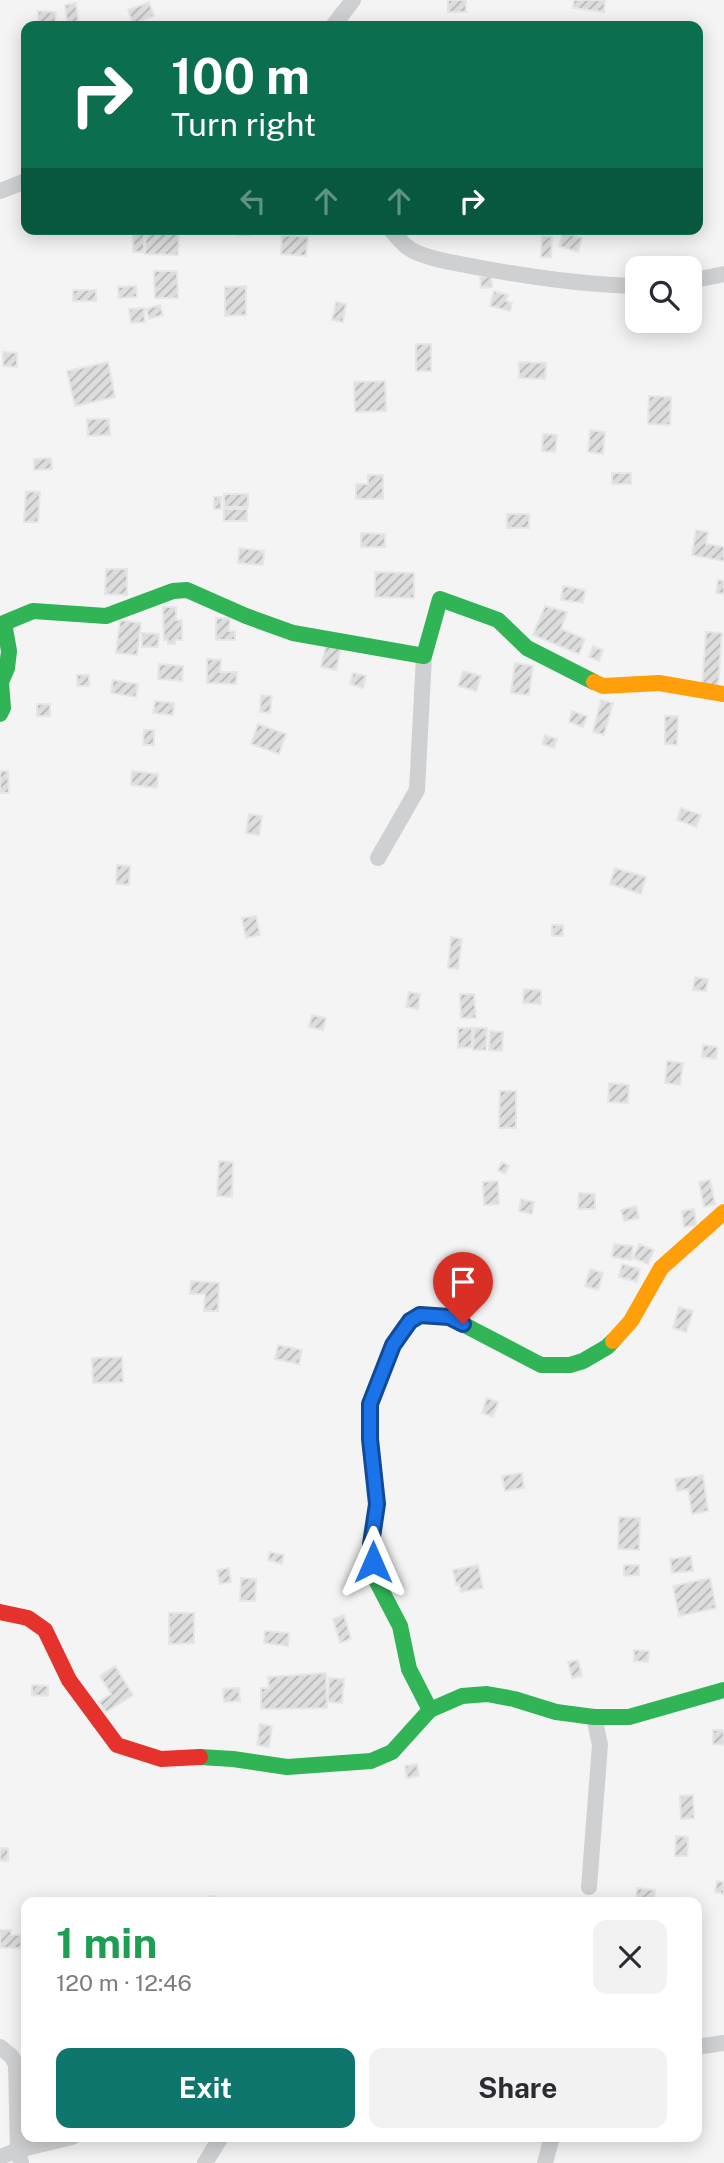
<!DOCTYPE html>
<meta charset="utf-8">
<style>
:root{--surface:#fff;--page:#f2f2f3;--text:#2b2b33;--muted:#7c7c81;--accent:#0f766e}
body{margin:0;font-family:"Public Sans",sans-serif;background:var(--page);color:var(--text);height:100vh;display:flex;flex-direction:column;font-size:26px;white-space:nowrap}
*{box-sizing:border-box;margin:0}
p{font-size:23px;color:var(--muted)}
.icon{flex:none;width:38px;height:38px;fill:none;stroke:currentColor;stroke-width:2;stroke-linecap:round;stroke-linejoin:round}
.map{position:relative;flex:1;overflow:hidden}
.sheet{position:absolute;left:21px;top:1897px;width:681px;height:245px;display:flex;flex-direction:column;background:var(--surface);border-radius:14px;box-shadow:0 4px 18px #0003}
.sheet>*{flex:none}
.banner{position:absolute;left:21px;top:21px;width:682px;height:214px;border-radius:14px;box-shadow:0 4px 18px #0003;background:#0b6e4f;color:#fff;overflow:hidden}
.tools{position:absolute;left:625px;top:256px;display:grid;gap:14px}
.tools a{display:grid;place-items:center;width:77px;height:77px;border-radius:14px;background:var(--surface);box-shadow:0 4px 18px #0003;font-size:35px}
.pin{position:absolute;display:grid;place-items:center;width:60px;height:60px;color:#fff;margin:-72px -30px;border-radius:50% 50% 50% 0;rotate:-45deg;box-shadow:0 0 7px #0007}
.pin .icon{rotate:45deg}
.me{position:absolute;width:77px;margin:-38px;rotate:0deg;stroke-linejoin:round;filter:drop-shadow(0 0 5px #0008)}
.turn{display:flex;align-items:center;gap:24px;height:147px;padding:0 35px;font-size:32px}
.turn .icon{width:91px;height:91px;stroke-width:2.5}
.turn b{display:block;font-size:49px;line-height:60px}
.lanes{display:flex;align-items:center;height:66px;padding:0 35px;background:#0003;justify-content:center;gap:35px;direction:ltr}
.lanes .off{opacity:.35}
.round{display:grid;place-items:center;flex:none;width:74px;height:74px;border-radius:14px;background:var(--page)}
.headline{display:flex;align-items:center;justify-content:space-between;height:119px;padding:0 35px}
h1{font-size:42px;font-weight:700;line-height:52px;color:#1e9e55}
.button{display:flex;gap:14px;margin-top:auto;padding:14px 35px}
.button a{flex:1;height:80px;border-radius:14px;background:var(--accent);color:#fff;font-size:28px;font-weight:700;line-height:80px;text-align:center}
.button a+a{background:var(--page);color:var(--text)}
.map>svg:first-child{display:block}
</style>
<div class="map">
<svg width="724" height="2163" viewBox="0 0 724 2163">
<defs>
<pattern id="building-hatch" width="6" height="6" patternUnits="userSpaceOnUse" patternTransform="scale(1.75)"><rect width="6" height="6" fill="#ddddde"/><path d="M-1 1l2-2M0 6l6-6M5 7l2-2" fill="none" stroke="#b5b6b7"/></pattern>
</defs>
<rect width="100%" height="100%" fill="#f4f4f4"/>
<g fill="url(#building-hatch)" stroke="#e5e6e7" stroke-width="2">
<rect x="448" y="0" width="18" height="12"/>
<path d="M574 0H605L604 12 573 8Z"/>
<path d="M149 2 154 16 133 24 128 10Z"/>
<path d="M76 3 78 21 67 23 65 5Z"/>
<path d="M38 11 56 12 55 24 38 23Z"/>
<rect x="133" y="229" width="11" height="23"/>
<path d="M146 229H179L178 255 145 254Z"/>
<rect x="236" y="229" width="13" height="6"/>
<path d="M563 232 582 238 578 252 559 246Z"/>
<path d="M282 235 308 237 306 256 281 254Z"/>
<path d="M542 236 552 237 551 258 541 257Z"/>
<path d="M154 271H177L178 298H155Z"/>
<path d="M491 276 492 287 481 288 480 277Z"/>
<path d="M136 286 137 297 119 298 118 287Z"/>
<path d="M246 286V315L225 316V287Z"/>
<rect x="73" y="290" width="23" height="11"/>
<path d="M494 291 508 295 506 301 512 303 510 311 490 306Z"/>
<path d="M336 302 346 304 343 322 332 320Z"/>
<path d="M160 305 163 315 149 319 146 309Z"/>
<path d="M144 308 145 322 131 323 129 309Z"/>
<rect x="416" y="344" width="15" height="27"/>
<path d="M3 352 17 353V367L3 366Z"/>
<path d="M108 362 115 397 75 406 67 371Z"/>
<path d="M519 362 546 363 545 379 519 378Z"/>
<path d="M385 381 386 411 355 412 354 382Z"/>
<path d="M649 396 671 397 670 425 648 424Z"/>
<path d="M87 419H109L110 435 88 436Z"/>
<path d="M590 430 605 432 603 454 588 452Z"/>
<path d="M543 434 557 435 555 452 542 451Z"/>
<path d="M51 458 52 469 34 470V459Z"/>
<rect x="612" y="473" width="19" height="11"/>
<path d="M368 475H383V499H356V484H368Z"/>
<path d="M26 491 40 492 38 522H24Z"/>
<rect x="224" y="494" width="24" height="13"/>
<rect x="214" y="497" width="7" height="12"/>
<rect x="224" y="509" width="23" height="12"/>
<rect x="507" y="514" width="22" height="14"/>
<path d="M696 530 708 532 706 544 724 547V561L692 555Z"/>
<path d="M361 533 385 534V547H361Z"/>
<path d="M239 548 264 551 263 565 238 563Z"/>
<path d="M106 569H127V595L105 594Z"/>
<path d="M375 572 414 573V598L375 597Z"/>
<path d="M718 580 724 581V594L716 593Z"/>
<path d="M563 586 585 590 583 603 561 600Z"/>
<path d="M545 606 567 612 561 629 585 639 579 654 533 635Z"/>
<path d="M163 607H176V620H182V640H175V644H168V640H164Z"/>
<path d="M216 618H230L229 631H235V640H216Z"/>
<path d="M120 620 141 623 137 655 116 653Z"/>
<path d="M706 632 722 633 718 687 702 686Z"/>
<path d="M142 633 159 634 158 647H142Z"/>
<path d="M327 640 342 644 336 670 321 667Z"/>
<path d="M593 646 603 650 599 661 589 657Z"/>
<path d="M207 659 221 660 220 672H237L236 684 207 683Z"/>
<path d="M515 663 533 666 529 695 511 693Z"/>
<path d="M159 664 183 666 182 681 158 679Z"/>
<path d="M463 671 481 676 476 691 458 686Z"/>
<path d="M353 673 366 676 363 688 350 684Z"/>
<rect x="77" y="675" width="12" height="11"/>
<path d="M113 680 138 684 136 697 111 693Z"/>
<path d="M261 695 272 696 270 713 260 712Z"/>
<path d="M601 700 613 703 604 735 593 732Z"/>
<path d="M155 701 174 703 173 715 153 713Z"/>
<rect x="37" y="704" width="13" height="12"/>
<path d="M572 711 587 716 583 727 569 722Z"/>
<path d="M665 716H678L677 745 665 744Z"/>
<path d="M258 724 286 734 279 754 251 744Z"/>
<path d="M144 730H154V745H143Z"/>
<path d="M545 735 557 739 554 748 542 744Z"/>
<path d="M0 771H8L9 793H0Z"/>
<path d="M132 771 158 774 157 788 131 785Z"/>
<path d="M681 808 701 815 696 827 677 820Z"/>
<path d="M249 814 262 816 259 835 246 833Z"/>
<path d="M117 865 130 866 129 885 116 884Z"/>
<path d="M615 868 646 877 641 894 610 884Z"/>
<path d="M256 916 260 935 246 938 242 918Z"/>
<rect x="552" y="925" width="11" height="11"/>
<path d="M451 937 462 939 458 969 448 968Z"/>
<path d="M695 977 708 979 706 991 693 990Z"/>
<path d="M524 989 541 990V1004L523 1003Z"/>
<path d="M409 992 420 994 418 1009 406 1007Z"/>
<path d="M460 994H474L476 1018H461Z"/>
<path d="M312 1015 326 1018 323 1030 309 1027Z"/>
<path d="M458 1028H472V1047L458 1048Z"/>
<path d="M474 1028H487L486 1050H473Z"/>
<path d="M490 1031 503 1032 502 1051 489 1050Z"/>
<path d="M703 1045 717 1047 716 1059 702 1057Z"/>
<path d="M667 1061 683 1063 680 1085 665 1083Z"/>
<path d="M609 1083 629 1085 628 1103 608 1102Z"/>
<path d="M500 1091H516V1128H499Z"/>
<path d="M219 1161 233 1162 232 1197 217 1196Z"/>
<path d="M502 1162 509 1166 505 1174 498 1170Z"/>
<path d="M710 1180 715 1204 704 1207 699 1182Z"/>
<path d="M498 1181 499 1204 484 1205 483 1182Z"/>
<path d="M579 1193 595 1194V1209H578Z"/>
<path d="M521 1199 534 1202 532 1214 519 1211Z"/>
<path d="M636 1206 639 1218 624 1221 621 1210Z"/>
<path d="M694 1209 696 1225 684 1227 682 1211Z"/>
<path d="M614 1244 633 1246 631 1260 612 1257Z"/>
<path d="M639 1244 654 1250 648 1264 633 1258Z"/>
<path d="M622 1264 640 1269 637 1282 619 1277Z"/>
<path d="M590 1269 603 1273 598 1290 585 1286Z"/>
<path d="M191 1281 219 1283 218 1311H204L205 1294H190Z"/>
<path d="M679 1307 693 1311 686 1332 673 1328Z"/>
<path d="M278 1345 302 1350 299 1364 275 1359Z"/>
<path d="M122 1357 123 1382 93 1383 92 1358Z"/>
<path d="M487 1398 498 1402 493 1417 482 1413Z"/>
<path d="M522 1473 524 1488 505 1491 502 1476Z"/>
<path d="M703 1475 708 1511 692 1514 688 1489 677 1491 675 1479Z"/>
<path d="M619 1517 640 1518 639 1550 618 1549Z"/>
<path d="M270 1552 284 1555 282 1564 268 1560Z"/>
<path d="M691 1556 693 1571 672 1573 670 1559Z"/>
<path d="M478 1565 483 1588 461 1592 459 1584 456 1585 453 1570Z"/>
<path d="M624 1565H639V1575L624 1576Z"/>
<path d="M229 1568 231 1582 220 1584 217 1570Z"/>
<path d="M241 1578 256 1579 255 1601H240Z"/>
<path d="M710 1578 716 1608 679 1616 673 1586Z"/>
<path d="M169 1613H194V1643L169 1644Z"/>
<path d="M344 1615 351 1639 340 1643 333 1619Z"/>
<path d="M265 1631 289 1633 288 1646 264 1643Z"/>
<path d="M634 1650 649 1651 648 1662 634 1661Z"/>
<path d="M578 1660 582 1676 572 1678 568 1662Z"/>
<path d="M115 1666 133 1695 106 1712 99 1702 111 1694 100 1676Z"/>
<path d="M326 1673 327 1708 261 1709V1688H269L268 1677Z"/>
<path d="M329 1678 344 1679 342 1703 328 1702Z"/>
<path d="M32 1685 48 1686V1696L32 1695Z"/>
<path d="M239 1688 240 1701 224 1702 223 1689Z"/>
<path d="M260 1724 272 1726 269 1747 257 1745Z"/>
<path d="M713 1730H724V1745L713 1744Z"/>
<path d="M417 1764 419 1776 407 1778 405 1766Z"/>
<path d="M693 1795 694 1818 681 1819 680 1796Z"/>
<path d="M676 1836 688 1837 687 1856H675Z"/>
<rect x="0" y="1848" width="8" height="13"/>
<path d="M717 1881 724 1882V1894L715 1892Z"/>
<path d="M637 1888 655 1890 654 1902 636 1900Z"/>
<path d="M210 1896 237 1902H209Z"/>
<path d="M0 1930H11V1935H21V1948H0Z"/>
</g>
<g fill="none" stroke-linecap="round" stroke-linejoin="round">
<g stroke="#ced0d2" stroke-width="16">
<path d="M333 26 353 0"/>
<path d="M0 191 26 181"/>
<path d="M390 229C398 238 406 249 418 253 436 261 457 263 476 267 529 277 583 285 637 286"/>
<path d="M690 281 724 274"/>
<path d="M378 858 417 790 424 656"/>
<path d="M589 1887 600 1745 594 1717"/>
<path d="M0 2047 11 2056 16 2064 18 2150 21 2163"/>
<path d="M696 2047 724 2043"/>
<path d="M0 2157 18 2150 72 2137"/>
<path d="M205 2163 221 2137"/>
<path d="M545 2163 552 2137"/>
</g>
<g stroke="#30b455" stroke-width="16">
<path d="M0 714 3 708 1 682 7 668 9 651 4 623 33 611 106 616 173 591 187 590 246 616 293 633 424 656 440 599 498 620 527 648 594 682"/>
<path d="M430 1710 409 1669 400 1626 376 1580 371 1544 377 1504 370 1439V1404L393 1345 410 1321 420 1315 449 1317 541 1365H570L583 1361 607 1347 613 1341"/>
<path d="M200 1757 233 1759 287 1767 371 1761 392 1752 430 1710 462 1696 487 1694 514 1699 556 1712 594 1717H629L724 1690"/>
</g>
<g stroke="#ff9f0a" stroke-width="16">
<path d="M594 682 603 686 659 683 724 694"/>
<path d="M613 1341 631 1321 661 1268 724 1212"/>
</g>
<path stroke="#e5322d" stroke-width="16" d="M0 1612 28 1618 45 1630 69 1680 117 1745 161 1759 200 1757"/>
</g>
<g fill="none" stroke-linecap="round" stroke-linejoin="round">
<defs>
<path id="route" d="M373 1562 371 1544 377 1504 370 1439V1404L393 1345 410 1321 420 1315 449 1317 463 1324"/>
</defs>
<use href="#route" stroke="#114b97" stroke-width="18"/>
<use href="#route" stroke="#1a73e8" stroke-width="12"/>
</g>
</svg>
<div class="tools">
<a><svg class="icon" aria-label="search" viewBox="0 0 24 24"><circle cx="10" cy="10" r="6"/><path d="M15 15l6 6"/></svg></a>
</div>
<div class="pin" style="left:463px;top:1324px;background:#d93025"><svg class="icon" aria-label="arrive" viewBox="0 0 24 24"><path d="M6 21V4h12l-3 4 3 4H6"/></svg></div>
<svg class="me" style="left:373px;top:1562px" viewBox="-20 -20 40 40"><path d="M0-17L14 15 0 8-14 15z" fill="#1a73e8" stroke="#fff" stroke-width="4"/></svg>
<div class="banner">
<div class="turn"><svg class="icon" aria-label="right" viewBox="0 0 24 24"><path d="M7 20v-9h11M14 6l5 5-5 5"/></svg><div><b>100 m</b>Turn right</div></div>
<div class="lanes"><svg class="icon off" aria-label="left" viewBox="0 0 24 24"><path d="M17 20v-9H6M10 6l-5 5 5 5"/></svg><svg class="icon off" aria-label="ahead" viewBox="0 0 24 24"><path d="M12 20V5M6 11l6-6 6 6"/></svg><svg class="icon off" aria-label="ahead" viewBox="0 0 24 24"><path d="M12 20V5M6 11l6-6 6 6"/></svg><svg class="icon" aria-label="right" viewBox="0 0 24 24"><path d="M7 20v-9h11M14 6l5 5-5 5"/></svg></div>
</div>
<section class="sheet">
<div class="headline"><div><h1>1 min</h1><p>120 m · 12:46</p></div><a class="round"><svg class="icon" aria-label="close" viewBox="0 0 24 24"><path d="M6 6l12 12M18 6L6 18"/></svg></a></div>
<div class="button"><a>Exit</a><a>Share</a></div>
</section>
</div>
